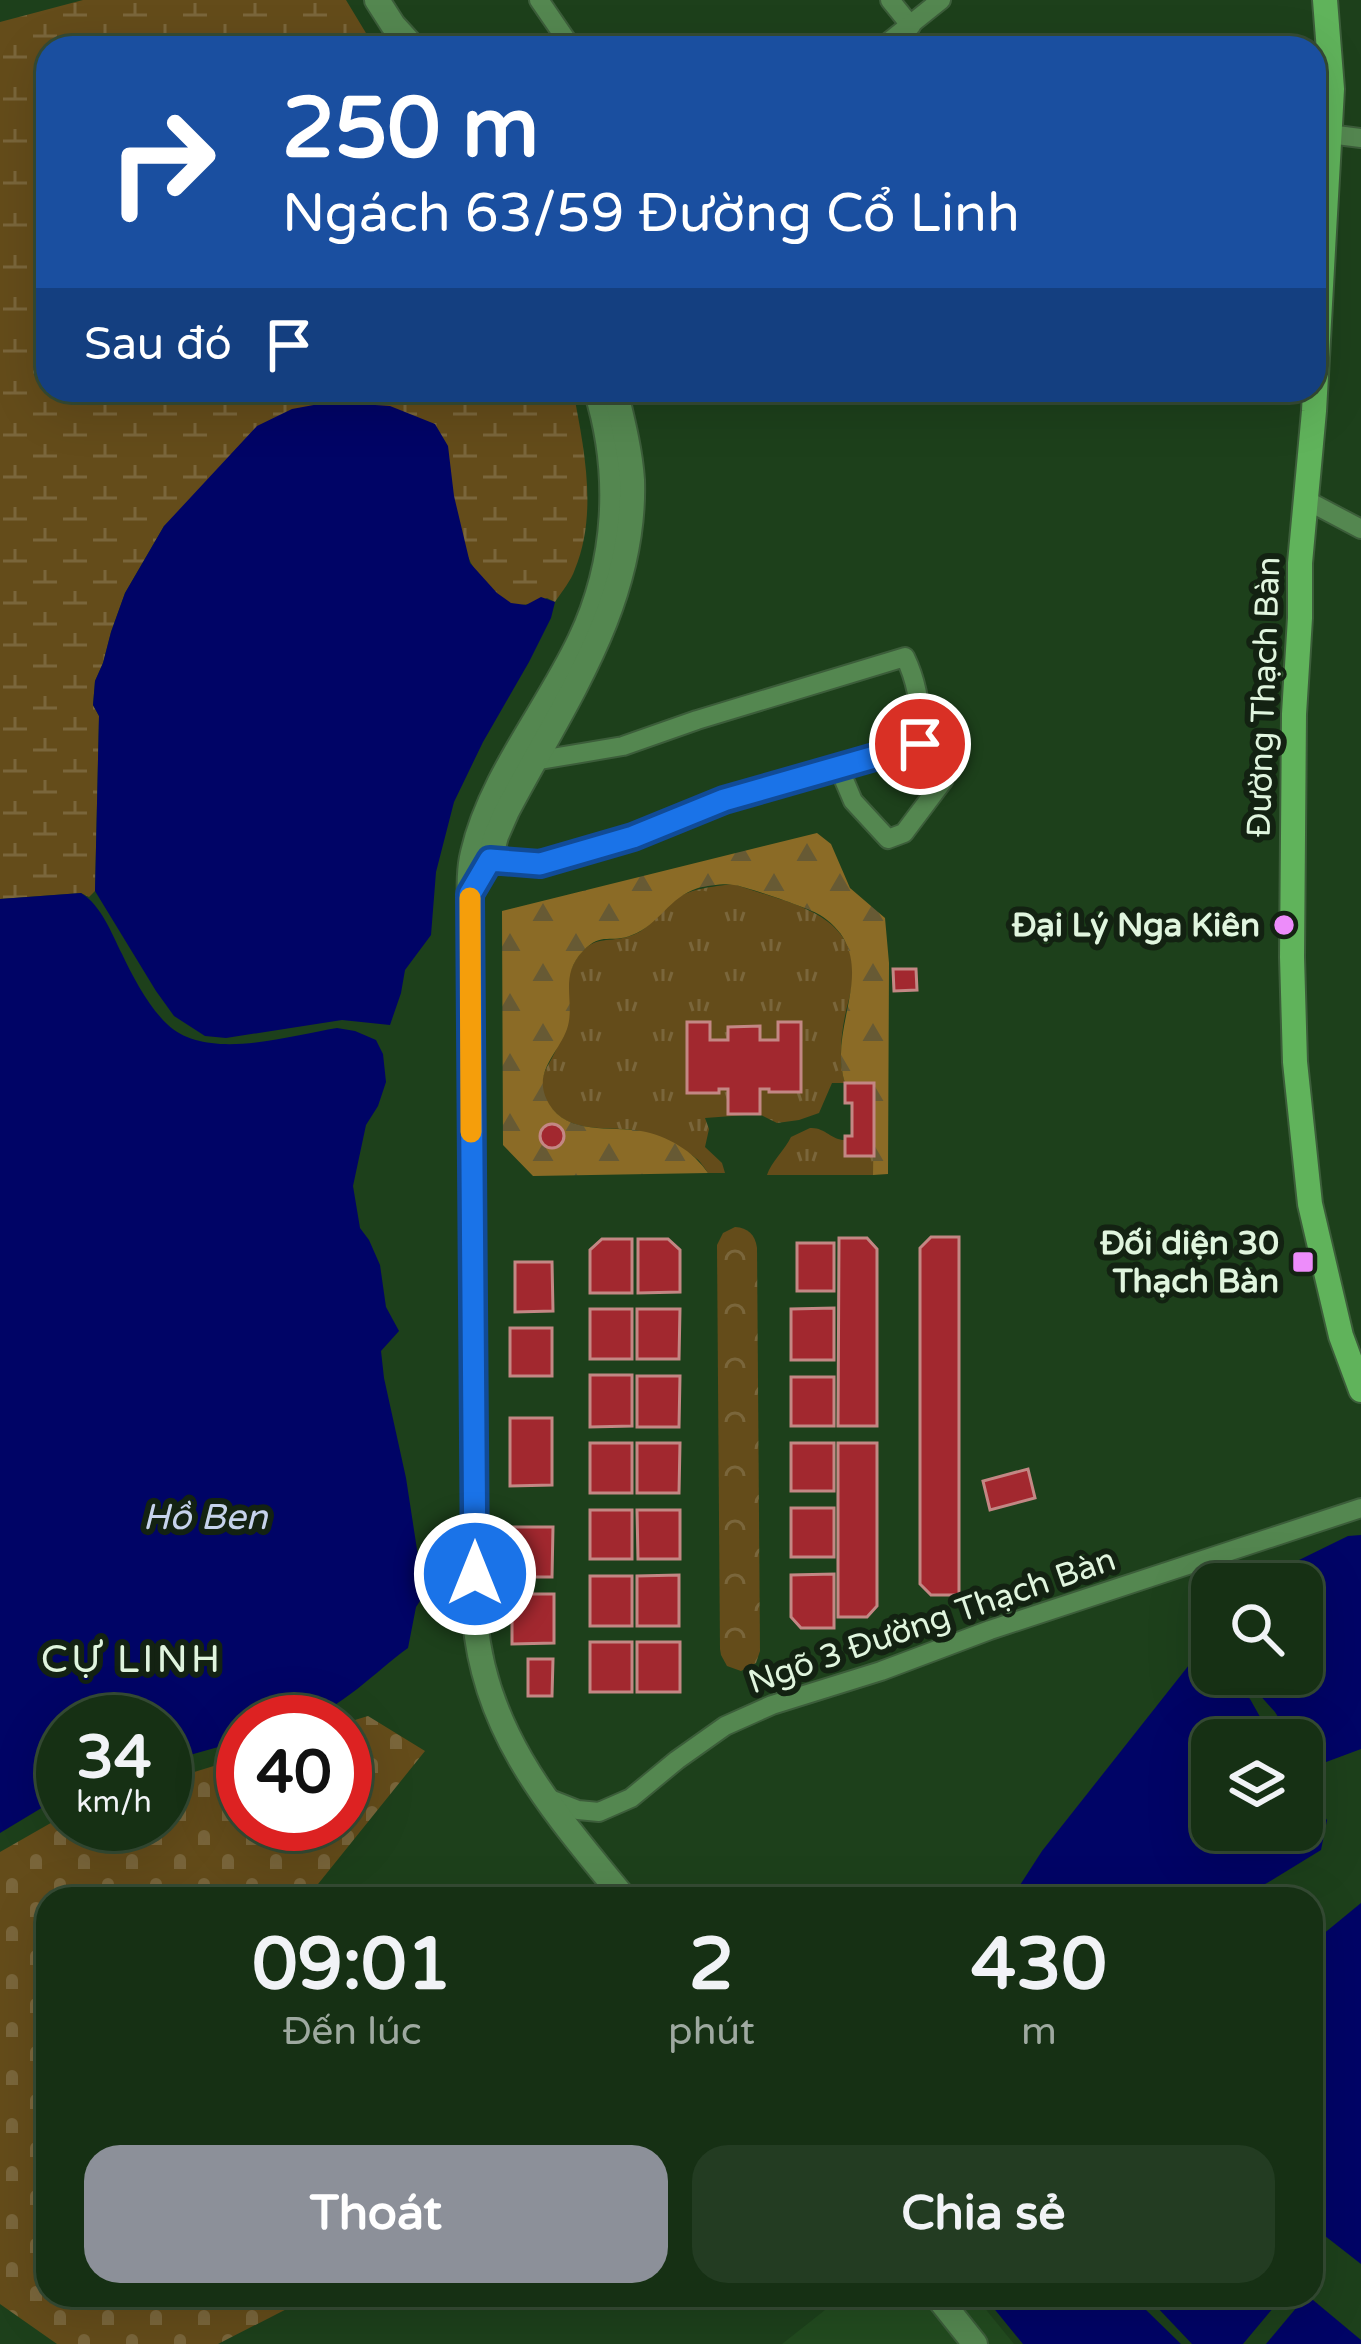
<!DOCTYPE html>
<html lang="vi">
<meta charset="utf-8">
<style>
:root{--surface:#163014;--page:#233c22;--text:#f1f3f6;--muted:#9ea9a0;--line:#354b34;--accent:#8c9099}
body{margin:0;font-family:"Varela Round",sans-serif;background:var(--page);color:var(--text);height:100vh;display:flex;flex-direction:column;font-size:45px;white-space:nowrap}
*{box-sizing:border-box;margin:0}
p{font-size:39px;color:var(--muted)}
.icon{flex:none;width:66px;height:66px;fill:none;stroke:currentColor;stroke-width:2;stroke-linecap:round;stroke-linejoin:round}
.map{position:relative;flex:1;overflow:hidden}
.side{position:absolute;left:36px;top:1887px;width:1287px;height:420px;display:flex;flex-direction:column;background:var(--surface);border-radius:36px;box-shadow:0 12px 48px #0002,0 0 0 3px var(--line)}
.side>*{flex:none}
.hud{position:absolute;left:36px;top:36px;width:1290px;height:366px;border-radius:36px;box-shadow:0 12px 48px #0002,0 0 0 3px var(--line);background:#1a4fa0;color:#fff;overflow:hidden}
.controls{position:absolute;left:1191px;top:1563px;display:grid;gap:24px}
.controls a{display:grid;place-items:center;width:132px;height:132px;border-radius:24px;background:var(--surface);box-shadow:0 12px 48px #0002,0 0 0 3px var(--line);font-size:60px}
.speed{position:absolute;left:36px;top:1695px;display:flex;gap:24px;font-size:60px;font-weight:700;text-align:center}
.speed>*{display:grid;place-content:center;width:156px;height:156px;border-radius:50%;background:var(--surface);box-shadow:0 12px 48px #0002,0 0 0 3px var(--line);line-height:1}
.speed small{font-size:30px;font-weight:400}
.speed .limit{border:18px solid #d22;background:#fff;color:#111}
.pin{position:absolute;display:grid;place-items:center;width:102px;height:102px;color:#fff;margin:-51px;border:6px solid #fff;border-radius:50%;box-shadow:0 3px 12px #0007}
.me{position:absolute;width:132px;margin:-66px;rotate:0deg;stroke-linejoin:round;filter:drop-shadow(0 0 9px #0008)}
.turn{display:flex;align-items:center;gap:42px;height:252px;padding:0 48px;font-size:54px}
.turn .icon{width:156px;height:156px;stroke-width:2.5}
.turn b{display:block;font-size:84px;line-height:102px}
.then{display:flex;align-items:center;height:114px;padding:0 48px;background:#0003;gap:24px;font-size:45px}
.eta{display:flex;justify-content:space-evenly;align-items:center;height:204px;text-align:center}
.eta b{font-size:72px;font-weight:700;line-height:84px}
.action{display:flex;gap:24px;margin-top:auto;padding:24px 48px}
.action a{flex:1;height:138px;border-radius:36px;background:var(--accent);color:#fff;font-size:48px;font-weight:700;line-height:138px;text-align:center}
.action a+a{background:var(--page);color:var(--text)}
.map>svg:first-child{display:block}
</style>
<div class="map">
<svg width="1361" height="2344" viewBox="0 0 1361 2344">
<defs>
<pattern id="grass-tufts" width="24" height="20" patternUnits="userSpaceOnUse" patternTransform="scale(3)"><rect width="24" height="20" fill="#644c1a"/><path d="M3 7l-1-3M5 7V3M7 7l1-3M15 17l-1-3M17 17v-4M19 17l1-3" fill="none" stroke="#7a663b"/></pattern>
<pattern id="forest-firs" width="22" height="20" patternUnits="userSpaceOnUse" patternTransform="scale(3)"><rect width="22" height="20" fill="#8b6b26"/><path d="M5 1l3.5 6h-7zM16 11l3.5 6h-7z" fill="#675a34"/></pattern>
<pattern id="wetland-marsh" width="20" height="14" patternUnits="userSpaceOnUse" patternTransform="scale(3)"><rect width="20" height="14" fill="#644c1a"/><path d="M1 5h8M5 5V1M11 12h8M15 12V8" fill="none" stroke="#7a663b"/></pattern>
<pattern id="cemetery-stones" width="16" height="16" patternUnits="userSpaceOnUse" patternTransform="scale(3)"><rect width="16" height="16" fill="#644c1a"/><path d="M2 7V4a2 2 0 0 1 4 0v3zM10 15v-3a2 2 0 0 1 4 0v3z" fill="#7a663b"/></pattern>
<pattern id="park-crowns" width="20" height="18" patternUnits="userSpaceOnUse" patternTransform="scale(3)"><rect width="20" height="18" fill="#644c1a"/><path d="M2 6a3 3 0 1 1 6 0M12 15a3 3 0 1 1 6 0" fill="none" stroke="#7a663b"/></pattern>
</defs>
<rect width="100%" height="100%" fill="#1d401b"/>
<path fill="#224b1f" d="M844 2295H974L1014 2344H782Z"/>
<g fill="url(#grass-tufts)">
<path d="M733 884C793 905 871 914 849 999 842 1025 837 1057 845 1083H832L819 1113 799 1120 777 1123 759 1114 705 1118 709 1129 705 1147 722 1163 725 1173H708C706 1170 700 1161 697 1159 687 1150 652 1134 639 1131 611 1125 574 1135 552 1109 528 1081 552 1066 559 1042 567 1013 560 979 580 954 595 935 610 943 630 936 650 930 656 914 671 902 689 888 712 887 733 884Z"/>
<path d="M810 1128C825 1127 831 1140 845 1140V1156H874L873 1175H767C771 1162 785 1150 791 1137Z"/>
</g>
<path fill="url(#forest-firs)" d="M817 833 831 844 850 888 885 918 889 963 888 1174 873 1175 874 1084 845 1083C829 1033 867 985 845 941 841 932 829 920 820 915 811 909 745 886 734 885 725 883 708 886 698 888 669 897 659 925 632 935 611 944 602 931 583 951 558 977 576 1002 567 1029 557 1056 531 1073 549 1104 567 1135 611 1126 641 1131 668 1136 693 1151 708 1173L533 1176 503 1145 502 911Z"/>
<path fill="url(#wetland-marsh)" d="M83 0H346L375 48H48V390H573C584 448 598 513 575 569 571 581 562 591 555 602L547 598C536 602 522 608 510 603 496 597 476 574 470 561 457 534 448 475 448 446L164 526 125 593 111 632 103 663 95 681 93 705 99 716 95 891 89 897 81 893 0 899V22Z"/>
<path fill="url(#cemetery-stones)" d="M368 1716 425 1751 306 1899H48V2295H314L218 2344H57L0 2304V1852L63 1816V1824H165V1781L243 1757V1824H345V1723Z"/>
<path fill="url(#park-crowns)" d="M735 1227C748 1228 755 1234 757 1248L760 1651 756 1663 741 1671 727 1666 721 1655 720 1649 717 1245 723 1233Z"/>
<g fill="#000466">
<path d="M330 402 390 406 435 424 448 446 454 496 470 563 497 593 511 603 526 605 541 597 555 602 551 618 529 662 483 742 454 802 436 872 431 935 405 970 401 993 390 1025 342 1020 226 1038 205 1036 174 1016 156 991 95 891 99 716 93 705 95 681 103 663 111 632 125 593 164 526 257 426 292 409Z"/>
<path d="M81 893C101 905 112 934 122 954 133 977 148 1006 167 1024 206 1062 288 1036 337 1028L355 1031 376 1040 383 1054 386 1082 378 1106 366 1125 353 1186 360 1228 369 1240 380 1265 386 1307 399 1331 381 1351 384 1378 406 1478 424 1595 416 1607 408 1648C377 1670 339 1711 302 1720 284 1725 262 1722 243 1722V1740L165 1762V1722H63V1795L0 1833V899Z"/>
<path d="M1361 1535V1749L1310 1768 1302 1756V1740H1292L1275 1712 1241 1674H1302V1584H1250L1348 1536Z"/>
<path d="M1209 1653 1212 1656V1674H1228L1250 1699 1273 1740H1212V1830H1302V1791L1327 1820 1321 1850 1267 1883 1234 1899H1011L1042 1851 1189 1665Z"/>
<path d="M1361 1903V2264L1311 2225V1944Z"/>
<path d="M983 2295H1151L1143 2307 1181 2344H1023Z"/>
<path d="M1157 2295H1284L1243 2344H1192L1155 2305 1154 2300Z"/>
<path d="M1307 2295 1361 2340V2344H1266Z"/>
</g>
<g fill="#a2282f" stroke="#c38784" stroke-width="3">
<path d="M893 969H916L917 990 894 991Z"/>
<path d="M687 1022H710V1040H728V1027L760 1026V1040H778V1022H801V1092H769V1089H760V1114H728V1089H719V1093H687Z"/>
<path d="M845 1083H874V1156H845V1136H852V1103H845Z"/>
<circle cx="552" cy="1136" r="12"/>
<path d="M931 1237H959V1595H931L920 1584V1248Z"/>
<path d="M839 1238H867L877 1249V1426H838Z"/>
<path d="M602 1239H632V1293H590V1250Z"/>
<path d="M638 1239H668L680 1250V1292L638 1293Z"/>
<rect x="797" y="1243" width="37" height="48"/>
<path d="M515 1262H552L553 1311 515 1312Z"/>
<path d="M834 1308V1360H791V1309Z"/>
<rect x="590" y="1309" width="42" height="50"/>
<path d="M637 1309H680L679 1359H637Z"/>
<rect x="510" y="1328" width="42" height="48"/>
<path d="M590 1375H632V1426L590 1427Z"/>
<path d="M637 1376H680L679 1427H637Z"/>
<rect x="791" y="1377" width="43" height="49"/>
<path d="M510 1418H552V1485L510 1486Z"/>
<rect x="590" y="1443" width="42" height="50"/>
<path d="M637 1443H680L679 1493H637Z"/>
<rect x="791" y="1443" width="43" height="48"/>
<path d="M838 1443H877V1606L867 1617H838Z"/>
<path d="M1028 1469 1035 1498 990 1510 983 1481Z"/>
<rect x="791" y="1508" width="43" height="49"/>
<rect x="590" y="1510" width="42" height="49"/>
<path d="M637 1510H680V1559H638Z"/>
<path d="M510 1527H553L552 1577H510Z"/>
<path d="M834 1574V1628H801L791 1617V1575Z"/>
<path d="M679 1575V1626H637V1576Z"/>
<rect x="590" y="1576" width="42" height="50"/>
<path d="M512 1594H554V1643L512 1644Z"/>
<rect x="590" y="1642" width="42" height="50"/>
<rect x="637" y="1642" width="43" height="50"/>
<path d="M528 1659H553L552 1696H528Z"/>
</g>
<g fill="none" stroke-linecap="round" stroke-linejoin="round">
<defs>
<g id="minor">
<path d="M539 0 572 48"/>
<path d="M890 0 911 26"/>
<path d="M881 48 941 0"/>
<path d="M1329 134 1361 138"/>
<path d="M1306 500 1361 529"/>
<path d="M527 758 534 761 623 746 697 720 905 657C918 684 922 714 920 744L936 763 943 781 904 833 888 839 853 801 839 768"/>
<path d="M482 858 540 864 633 837 724 800 920 744"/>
<path d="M545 1797 578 1810 599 1812 631 1798 677 1760 725 1726 772 1705 881 1671 990 1630 1361 1508"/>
</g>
<g id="tertiary">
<path d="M377 0 393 25 414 48"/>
<path d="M596 390C622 473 617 562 580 640 547 710 490 778 473 853 468 873 470 896 470 917L475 1618C484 1735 555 1813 625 1899"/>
<path d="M474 887 490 859 496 836 507 811C562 706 636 605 632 480 630 450 622 419 615 390"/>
<path d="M936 2295 975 2344"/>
</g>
<path id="secondary" d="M1325 0 1332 89 1314 411 1300 563V618L1294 714 1292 957 1295 1062 1310 1204 1341 1336 1361 1390"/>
</defs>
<use href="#minor" stroke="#3c5d3a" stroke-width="22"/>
<use href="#tertiary" stroke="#3c5d3a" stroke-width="28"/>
<use href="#secondary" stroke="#3c5d3a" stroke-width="28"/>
<use href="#minor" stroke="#548750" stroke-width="18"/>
<use href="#tertiary" stroke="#548750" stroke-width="24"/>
<use href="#secondary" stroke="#60b35b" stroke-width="24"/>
</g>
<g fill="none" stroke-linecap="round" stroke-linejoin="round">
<defs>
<path id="route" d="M475 1574 470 894 490 860 540 864 633 837 724 800 920 744"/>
</defs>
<use href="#route" stroke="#114b97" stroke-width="30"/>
<use href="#route" stroke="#1a73e8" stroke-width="21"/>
<path stroke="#f59e0b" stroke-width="21" d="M470 898 471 1132"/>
</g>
<g fill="#ed8cfa" stroke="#132212" stroke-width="4.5">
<circle cx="1284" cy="925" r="12"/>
<rect x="1291" y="1250" width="24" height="24" rx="6"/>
</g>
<g text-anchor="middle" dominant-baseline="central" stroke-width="12" stroke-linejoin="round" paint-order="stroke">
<g font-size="33" fill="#e0f5de" stroke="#132212">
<text transform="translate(1264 697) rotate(-88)">Đường Thạch Bàn</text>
<text transform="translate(932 1621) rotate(-19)">Ngõ 3 Đường Thạch Bàn</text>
</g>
<g font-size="33" font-weight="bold" fill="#e0f5de" stroke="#132212" text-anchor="end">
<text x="1260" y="925">Đại Lý Nga Kiên</text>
<text x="1279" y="1243">Đối diện 30<tspan x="1279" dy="38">Thạch Bàn</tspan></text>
</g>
<g font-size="36" font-style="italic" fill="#c6d3ec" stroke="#132212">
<text x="205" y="1517">Hồ Ben</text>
</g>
<g font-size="39" letter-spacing="3" fill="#e0f5de" stroke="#132212">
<text x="132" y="1659">CỰ LINH</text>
</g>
</g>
</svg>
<div class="controls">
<a><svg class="icon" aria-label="search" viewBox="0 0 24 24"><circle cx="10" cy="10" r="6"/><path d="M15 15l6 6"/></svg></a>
<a><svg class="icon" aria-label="layers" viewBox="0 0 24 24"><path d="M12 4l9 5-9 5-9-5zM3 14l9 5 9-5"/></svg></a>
</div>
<div class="speed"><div>34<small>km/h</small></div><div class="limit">40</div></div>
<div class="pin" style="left:920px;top:744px;background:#d93025"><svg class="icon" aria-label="arrive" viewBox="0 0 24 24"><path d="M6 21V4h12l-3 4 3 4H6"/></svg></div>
<svg class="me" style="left:475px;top:1574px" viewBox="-20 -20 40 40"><circle r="17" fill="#1a73e8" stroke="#fff" stroke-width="3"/><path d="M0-11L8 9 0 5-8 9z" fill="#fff"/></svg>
<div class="hud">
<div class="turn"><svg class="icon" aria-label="right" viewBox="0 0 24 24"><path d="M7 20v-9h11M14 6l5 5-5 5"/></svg><div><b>250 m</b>Ngách 63/59 Đường Cổ Linh</div></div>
<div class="then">Sau đó<svg class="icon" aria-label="arrive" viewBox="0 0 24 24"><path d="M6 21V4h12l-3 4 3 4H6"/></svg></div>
</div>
<section class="side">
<div class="eta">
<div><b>09:01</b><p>Đến lúc</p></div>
<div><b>2</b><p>phút</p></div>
<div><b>430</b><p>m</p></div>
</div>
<div class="action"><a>Thoát</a><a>Chia sẻ</a></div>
</section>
</div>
